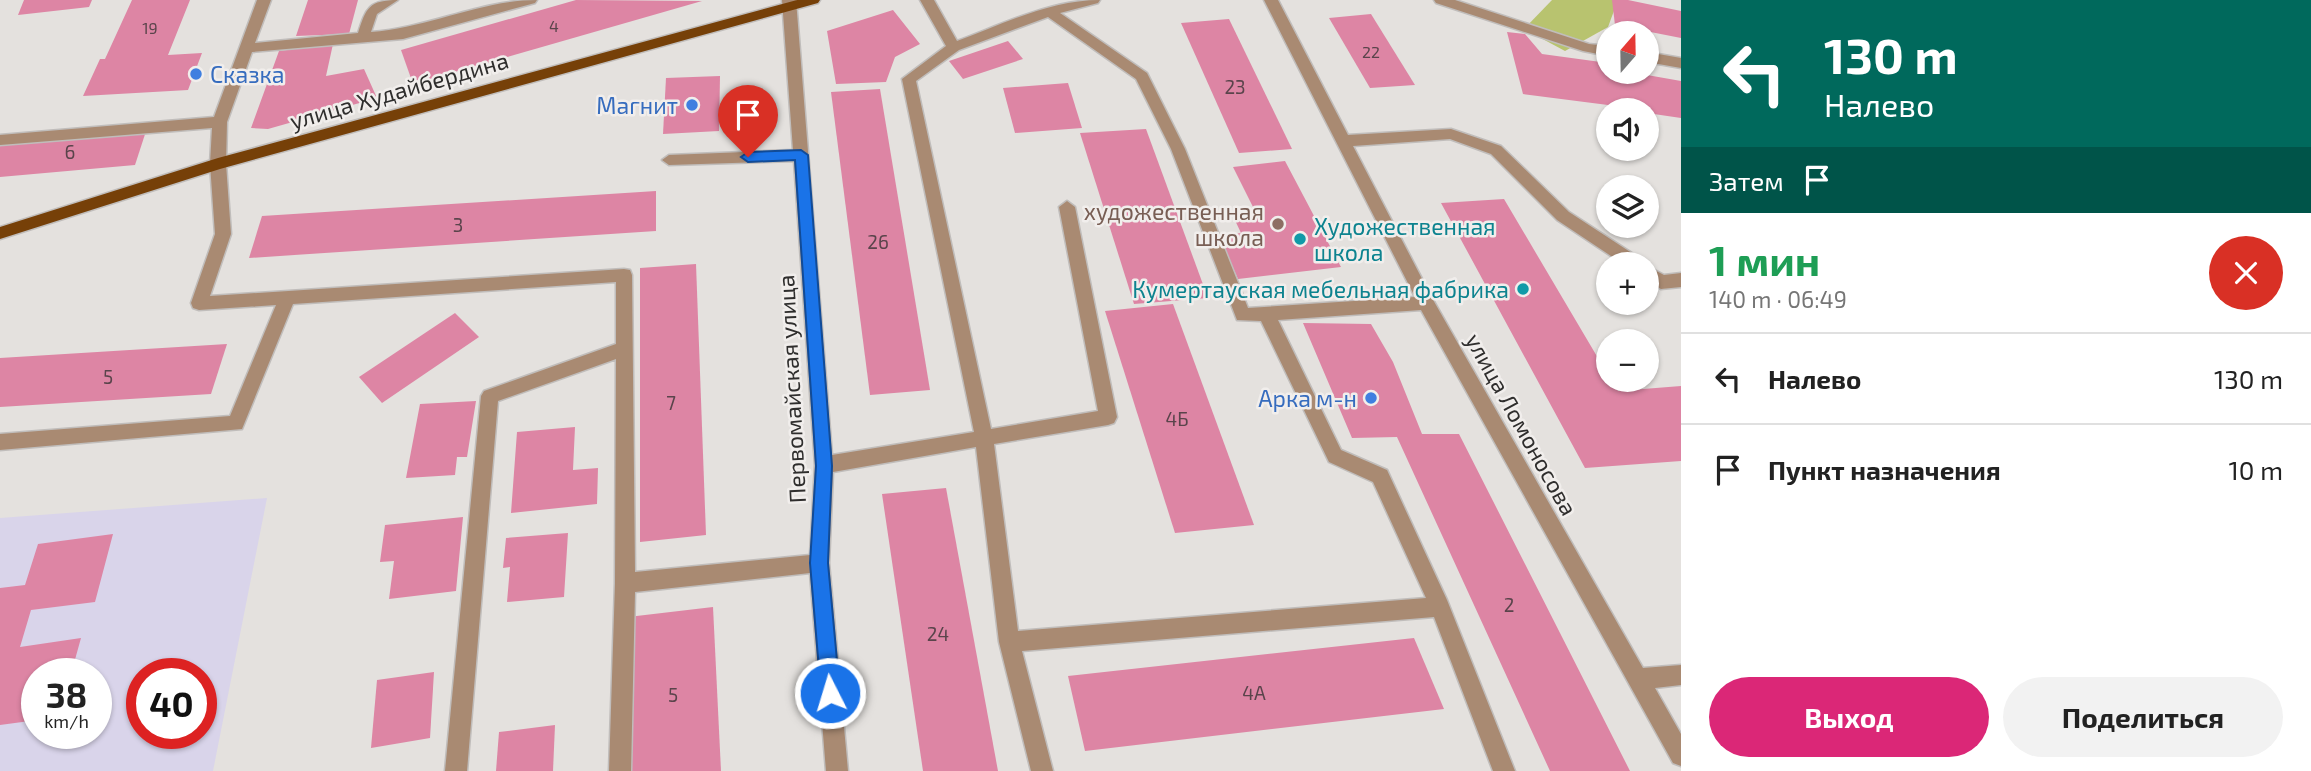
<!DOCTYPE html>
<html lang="ru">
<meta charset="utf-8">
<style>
:root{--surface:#fff;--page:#f2f2f2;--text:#222;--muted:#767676;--line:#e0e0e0;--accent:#db2777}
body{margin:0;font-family:"Exo 2",sans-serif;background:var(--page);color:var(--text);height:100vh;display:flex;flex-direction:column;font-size:26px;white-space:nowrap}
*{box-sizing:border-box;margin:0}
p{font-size:23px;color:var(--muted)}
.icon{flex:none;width:38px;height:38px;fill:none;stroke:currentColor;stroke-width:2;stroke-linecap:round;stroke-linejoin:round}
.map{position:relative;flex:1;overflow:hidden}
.drawer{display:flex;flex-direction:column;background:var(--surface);width:630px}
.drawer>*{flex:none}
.guide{background:#00695c;color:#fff;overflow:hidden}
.needle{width:46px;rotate:20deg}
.buttons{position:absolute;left:1596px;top:21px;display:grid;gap:14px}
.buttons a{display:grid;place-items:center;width:63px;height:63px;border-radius:50%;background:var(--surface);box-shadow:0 2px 5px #0004;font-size:35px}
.speed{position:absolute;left:21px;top:658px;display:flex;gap:14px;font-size:35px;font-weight:700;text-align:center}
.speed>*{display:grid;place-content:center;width:91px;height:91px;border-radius:50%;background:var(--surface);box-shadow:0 2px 5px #0004;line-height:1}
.speed small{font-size:18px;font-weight:400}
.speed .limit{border:10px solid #d22;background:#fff;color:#111}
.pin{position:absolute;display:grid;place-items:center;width:60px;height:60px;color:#fff;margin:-72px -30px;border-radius:50% 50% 50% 0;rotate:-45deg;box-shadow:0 0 7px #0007}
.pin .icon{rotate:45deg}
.me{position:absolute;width:77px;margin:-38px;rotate:355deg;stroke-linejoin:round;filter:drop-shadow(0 0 5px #0008)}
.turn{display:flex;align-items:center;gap:24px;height:147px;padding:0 28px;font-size:32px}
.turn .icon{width:91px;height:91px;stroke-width:2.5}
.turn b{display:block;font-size:49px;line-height:60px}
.then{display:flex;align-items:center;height:66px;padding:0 28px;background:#0003;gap:14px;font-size:26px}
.round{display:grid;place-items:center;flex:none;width:74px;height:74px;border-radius:37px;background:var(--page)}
.head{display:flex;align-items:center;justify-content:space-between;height:119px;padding:0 28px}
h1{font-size:42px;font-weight:700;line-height:52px;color:#1e9e55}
.button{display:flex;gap:14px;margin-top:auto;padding:14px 28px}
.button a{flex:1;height:80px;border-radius:42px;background:var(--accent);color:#fff;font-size:28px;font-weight:700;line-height:80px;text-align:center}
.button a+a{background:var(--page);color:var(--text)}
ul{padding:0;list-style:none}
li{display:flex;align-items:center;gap:21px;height:91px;padding:0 28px;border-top:2px solid var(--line)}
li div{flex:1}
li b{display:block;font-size:26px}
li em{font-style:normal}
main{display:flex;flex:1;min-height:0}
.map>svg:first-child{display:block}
</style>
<main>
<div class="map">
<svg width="1681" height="771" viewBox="0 0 1681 771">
<rect width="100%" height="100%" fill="#e4e1de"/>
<path fill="#d9d4ea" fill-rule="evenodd" d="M267 498 213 771H0V518ZM37 674H96V733H37ZM142 674H201V733H142Z"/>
<path fill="#b8c36f" d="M1552 0H1618L1608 27 1565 51 1524 29Z"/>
<g fill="#dd85a4">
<path d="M24 0H92L89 7 18 15Z"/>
<path d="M132 0H190L168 55 202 53 188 90 83 96 100 59H105Z"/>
<path d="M308 0H358L349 34 296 36Z"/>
<path d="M576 0 702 1 413 84 401 50Z"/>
<path d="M1612 0H1628L1681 11V38L1615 25Z"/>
<path d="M893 10 920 44 895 57 886 82 836 84 827 31Z"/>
<path d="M1371 14 1415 85 1370 88 1329 18Z"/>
<path d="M1229 19 1292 149 1239 153 1181 23Z"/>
<path d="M1507 32 1525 34 1542 54 1608 63V72H1630L1681 81V118L1647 113V110L1523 94Z"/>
<path d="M1008 41 1023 59 963 79 949 61Z"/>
<path d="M333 44 326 76 364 69 377 98 268 129 251 128 279 51Z"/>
<path d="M720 76 719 131 663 134 666 78Z"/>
<path d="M1068 83 1082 128 1015 133 1003 88Z"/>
<path d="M880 89 930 390 870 395 831 92Z"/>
<path d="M148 125 135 165 0 177V138Z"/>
<path d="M1146 129 1208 298 1134 304 1080 133Z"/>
<path d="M1285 161 1341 267 1238 279 1219 236 1241 233 1233 216 1256 213 1233 167Z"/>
<path d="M656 191V231L249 258 262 216Z"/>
<path d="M1504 199 1608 375V380H1611L1618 391 1681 386V461L1585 468 1441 203Z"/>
<path d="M696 264 706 535 640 542V268Z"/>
<path d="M1173 304 1254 525 1175 533 1105 311Z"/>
<path d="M455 313 479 337 382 403 359 377Z"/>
<path d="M1303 323 1371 324 1393 362 1422 434H1459L1630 771H1550L1397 437 1352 438Z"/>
<path d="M227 344 211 394 0 407V358Z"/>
<path d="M476 401 467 457H457L455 475 406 478 420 404Z"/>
<path d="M575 427 573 470 598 468 597 504 511 513 517 432Z"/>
<path d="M946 488 998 771H923L882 494Z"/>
<path d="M463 517 456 591 389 599 394 561 380 562 385 525Z"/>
<path d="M568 533 564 597 507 602 510 567 503 568 506 538Z"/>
<path d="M113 534 95 602 31 610 20 647 81 638 71 674H37V720L0 725V588L25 585 38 544Z"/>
<path d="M713 607 721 771H629L628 617Z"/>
<path d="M1414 638 1444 709 1085 751 1068 676Z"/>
<path d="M434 672 430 738 371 748 377 680Z"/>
<path d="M555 725 553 771H496L499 732Z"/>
</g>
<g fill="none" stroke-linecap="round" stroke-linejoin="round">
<defs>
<g id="minor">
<path d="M257 0H271L255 43 358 33C366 8 369 0 398 0L377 14 371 32C428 28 481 0 537 0L535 3 403 39 252 52 227 122 226 164 231 234 210 296 624 269 630 270 632 275 635 572 810 555 815 465 794 161 669 165 662 160 669 155 793 150 782 0H796L832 455 974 432 902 79 946 46 920 0H934L957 41C1003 24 1050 0 1100 0L1098 3 1060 13 1147 73 1185 149 1248 308 1415 297 1264 0H1278L1348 135 1451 129 1501 146 1569 212 1641 259 1643 264H1623L1557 220 1491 154 1450 139 1353 146 1432 298 1643 668 1681 665V685L1655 688 1681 734V766L1673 763 1421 310 1278 320 1341 450 1387 470 1447 600 1515 771H1493L1434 617 1022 651 1053 771H1031L999 642 976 447 833 472 829 563 848 771H826L810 573 635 592 631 771H609L615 583 616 359 498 401 467 771H445L481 396 484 391 616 344V282L293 304 242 429 0 450V434L230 416 276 305 199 310 193 308 191 303 215 234 210 164 212 128 0 145V135L214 117ZM1048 17 1136 79 1171 149 1237 320 1261 321 1329 462 1373 482 1426 598 1018 631 994 444 1108 425 1114 423 1117 417 1075 207 1067 201 1059 207 1098 411 991 429 916 81 959 50Z"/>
<path d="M1434 0H1455L1589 44 1608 46V56L1583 51 1436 3Z"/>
<path d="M1647 52 1681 58V68L1647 62Z"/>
<path d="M1647 266 1664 275 1681 273V287L1661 289 1647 281Z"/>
</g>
<path id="major" d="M797 0H820L818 3 220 169 0 239V227L218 158Z"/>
</defs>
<use href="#minor" stroke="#c0bdbb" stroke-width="3"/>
<use href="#major" stroke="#c0bdbb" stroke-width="3"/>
<use href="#minor" fill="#a98a72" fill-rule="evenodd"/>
<use href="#major" fill="#764008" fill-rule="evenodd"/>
</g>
<path fill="#1a73e8" stroke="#114b97" stroke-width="2" d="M801 150 808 155 832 466 828 563 840 693 837 700 830 703 824 700 821 693 810 563 816 466 795 160 748 162 741 157 748 152Z"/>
<g fill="#3f7fe0" stroke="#f1eeec" stroke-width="2.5">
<circle cx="196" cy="74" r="7"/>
<circle cx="692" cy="105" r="7"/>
<circle cx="1371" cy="398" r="7"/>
</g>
<circle fill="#8d6e63" stroke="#f1eeec" stroke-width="2.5" cx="1278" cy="224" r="7"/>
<g fill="#0f9aa8" stroke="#f1eeec" stroke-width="2.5">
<circle cx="1300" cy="239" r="7"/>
<circle cx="1523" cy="289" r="7"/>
</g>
<g text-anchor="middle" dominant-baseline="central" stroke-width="5" stroke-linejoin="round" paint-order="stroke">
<g font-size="16" fill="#5a444b">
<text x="554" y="25">4</text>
<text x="150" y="27">19</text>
<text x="1371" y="51">22</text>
</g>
<g font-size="19" fill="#5a444b">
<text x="1235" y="86">23</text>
<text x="70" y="151">6</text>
<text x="458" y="224">3</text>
<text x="878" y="241">26</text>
<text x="108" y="376">5</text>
<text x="671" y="402">7</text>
<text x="1177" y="418">4Б</text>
<text x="1509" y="604">2</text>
<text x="938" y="633">24</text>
<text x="1254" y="692">4А</text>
<text x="673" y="694">5</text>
</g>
<g font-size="23" fill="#366cbe" stroke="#f1eeec" text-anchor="end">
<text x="210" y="74" text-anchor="start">Сказка</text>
<text x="678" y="105">Магнит</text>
<text x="1357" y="398">Арка м-н</text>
</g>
<g font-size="23" fill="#2f2e2d" stroke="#f1eeec">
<text transform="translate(399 90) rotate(-16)">улица Худайбердина</text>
<text transform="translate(791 389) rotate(-93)">Первомайская улица</text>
<text transform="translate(1522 424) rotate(61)">улица Ломоносова</text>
</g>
<g font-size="23" fill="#785e54" stroke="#f1eeec" text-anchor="end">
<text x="1264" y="211">художественная<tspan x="1264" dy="26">школа</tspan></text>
</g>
<g font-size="23" fill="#0d838f" stroke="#f1eeec" text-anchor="start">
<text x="1314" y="226">Художественная<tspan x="1314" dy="26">школа</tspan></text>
<text x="1509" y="289" text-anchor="end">Кумертауская мебельная фабрика</text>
</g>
</g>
</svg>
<div class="buttons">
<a><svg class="needle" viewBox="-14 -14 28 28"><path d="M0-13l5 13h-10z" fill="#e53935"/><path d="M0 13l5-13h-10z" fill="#767676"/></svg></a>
<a><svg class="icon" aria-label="sound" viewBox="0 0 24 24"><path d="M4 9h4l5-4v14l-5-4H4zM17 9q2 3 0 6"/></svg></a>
<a><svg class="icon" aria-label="layers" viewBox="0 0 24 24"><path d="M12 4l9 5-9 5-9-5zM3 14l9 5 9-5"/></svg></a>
<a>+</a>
<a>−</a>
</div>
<div class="speed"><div>38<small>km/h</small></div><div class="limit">40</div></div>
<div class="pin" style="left:748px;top:157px;background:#d93025"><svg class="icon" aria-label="arrive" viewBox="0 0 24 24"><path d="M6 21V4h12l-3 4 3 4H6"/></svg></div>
<svg class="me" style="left:830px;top:693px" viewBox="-20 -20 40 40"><circle r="17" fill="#1a73e8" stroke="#fff" stroke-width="3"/><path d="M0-11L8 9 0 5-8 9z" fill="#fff"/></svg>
</div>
<section class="drawer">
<div class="guide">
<div class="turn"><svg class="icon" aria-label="left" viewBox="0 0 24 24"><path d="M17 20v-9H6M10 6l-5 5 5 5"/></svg><div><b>130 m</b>Налево</div></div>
<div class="then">Затем<svg class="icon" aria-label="arrive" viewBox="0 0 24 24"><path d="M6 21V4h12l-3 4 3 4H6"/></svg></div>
</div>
<div class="head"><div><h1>1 мин</h1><p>140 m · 06:49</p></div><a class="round" style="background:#d93025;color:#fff"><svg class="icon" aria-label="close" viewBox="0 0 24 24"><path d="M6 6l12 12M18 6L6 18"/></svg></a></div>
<ul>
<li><svg class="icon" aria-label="left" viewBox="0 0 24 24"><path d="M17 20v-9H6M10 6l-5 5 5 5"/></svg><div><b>Налево</b></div><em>130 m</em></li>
<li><svg class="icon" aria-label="arrive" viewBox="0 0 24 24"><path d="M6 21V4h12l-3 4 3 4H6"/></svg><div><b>Пункт назначения</b></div><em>10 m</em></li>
</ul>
<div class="button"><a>Выход</a><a>Поделиться</a></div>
</section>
</main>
